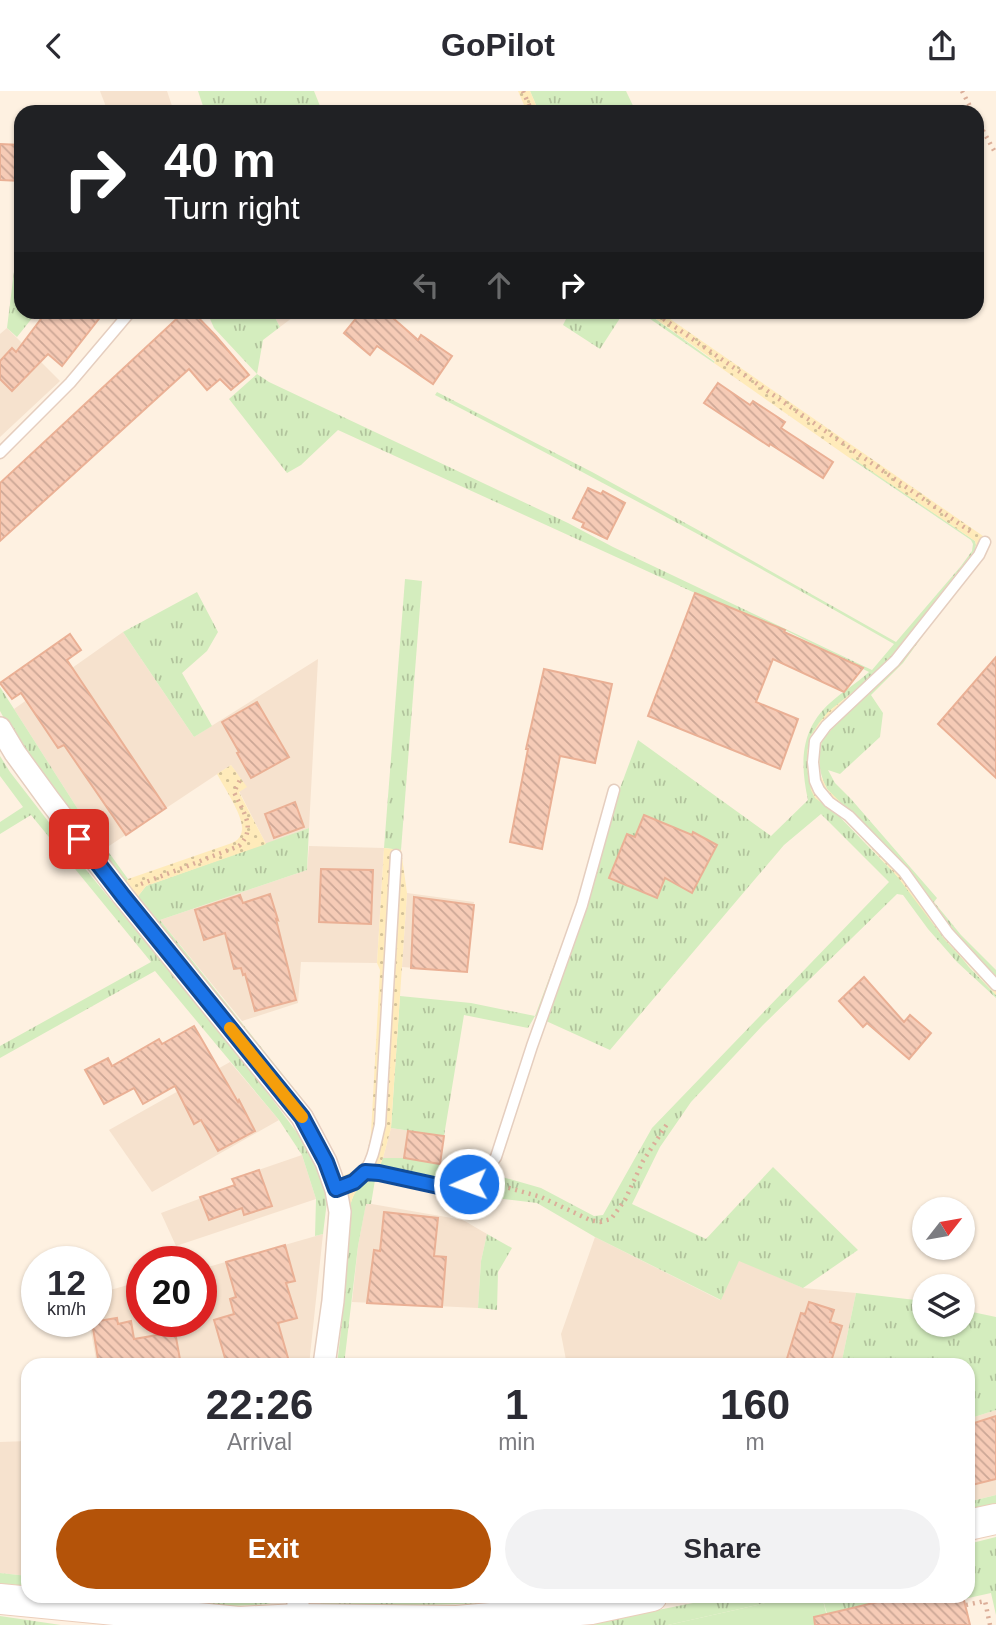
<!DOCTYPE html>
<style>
:root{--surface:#fff;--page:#f2f2f3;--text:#2b2b33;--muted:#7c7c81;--accent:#b45309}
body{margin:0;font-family:Arial,sans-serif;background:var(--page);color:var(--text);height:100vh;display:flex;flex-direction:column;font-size:26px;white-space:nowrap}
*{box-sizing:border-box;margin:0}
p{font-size:23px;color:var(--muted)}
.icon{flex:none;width:38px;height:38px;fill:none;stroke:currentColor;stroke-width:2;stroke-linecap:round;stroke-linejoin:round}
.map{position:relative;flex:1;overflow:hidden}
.sheet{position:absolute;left:21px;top:1267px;width:954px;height:245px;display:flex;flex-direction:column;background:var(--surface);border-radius:21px;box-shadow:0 2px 5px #0004}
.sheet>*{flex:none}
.banner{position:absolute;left:14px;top:14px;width:970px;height:214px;border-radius:21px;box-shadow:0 2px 5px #0004;background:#202124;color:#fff;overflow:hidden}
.needle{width:46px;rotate:59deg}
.tools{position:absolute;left:912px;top:1106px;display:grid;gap:14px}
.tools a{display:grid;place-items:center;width:63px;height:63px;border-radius:50%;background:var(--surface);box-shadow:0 2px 5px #0004;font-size:35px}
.speed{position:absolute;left:21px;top:1155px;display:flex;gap:14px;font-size:35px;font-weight:700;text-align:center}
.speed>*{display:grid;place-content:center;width:91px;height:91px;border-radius:50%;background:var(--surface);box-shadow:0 2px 5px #0004;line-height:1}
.speed small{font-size:18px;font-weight:400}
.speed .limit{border:10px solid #d22;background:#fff;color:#111}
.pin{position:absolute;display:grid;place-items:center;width:60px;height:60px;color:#fff;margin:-30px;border-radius:14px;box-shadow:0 4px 10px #0006}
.me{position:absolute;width:77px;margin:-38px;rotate:268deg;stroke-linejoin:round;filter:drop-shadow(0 0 5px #0008)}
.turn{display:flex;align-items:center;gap:24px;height:147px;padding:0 35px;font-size:32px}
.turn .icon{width:91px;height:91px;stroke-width:2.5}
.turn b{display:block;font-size:49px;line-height:60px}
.lanes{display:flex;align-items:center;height:66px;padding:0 35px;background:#0003;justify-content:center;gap:35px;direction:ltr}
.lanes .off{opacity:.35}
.eta{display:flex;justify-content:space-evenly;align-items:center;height:119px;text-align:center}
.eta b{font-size:42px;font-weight:700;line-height:49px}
.button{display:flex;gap:14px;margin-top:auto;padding:14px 35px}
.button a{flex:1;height:80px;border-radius:42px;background:var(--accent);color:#fff;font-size:28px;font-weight:700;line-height:80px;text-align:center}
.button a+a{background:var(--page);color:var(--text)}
header{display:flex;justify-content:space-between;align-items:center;height:91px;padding:0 35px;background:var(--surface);font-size:32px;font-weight:700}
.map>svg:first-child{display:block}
</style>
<header><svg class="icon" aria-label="back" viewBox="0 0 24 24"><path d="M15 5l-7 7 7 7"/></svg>GoPilot<svg class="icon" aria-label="share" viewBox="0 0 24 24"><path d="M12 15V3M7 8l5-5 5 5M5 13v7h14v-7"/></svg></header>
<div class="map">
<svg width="996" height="1534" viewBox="0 0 996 1534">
<defs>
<pattern id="grass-tufts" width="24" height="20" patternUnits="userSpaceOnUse" patternTransform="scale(1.75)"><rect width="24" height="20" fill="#d4edbe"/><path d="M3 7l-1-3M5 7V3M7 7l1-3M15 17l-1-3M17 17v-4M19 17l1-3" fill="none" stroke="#b1c39c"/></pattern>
<pattern id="sand-dots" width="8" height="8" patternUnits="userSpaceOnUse" patternTransform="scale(1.75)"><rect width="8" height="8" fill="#ffebba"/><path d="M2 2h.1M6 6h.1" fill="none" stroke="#d3c199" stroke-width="1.8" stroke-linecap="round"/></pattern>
<pattern id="building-back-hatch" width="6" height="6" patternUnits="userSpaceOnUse" patternTransform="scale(1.75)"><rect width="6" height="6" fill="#f6cbb6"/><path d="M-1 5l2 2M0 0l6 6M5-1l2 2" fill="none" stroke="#cca796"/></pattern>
</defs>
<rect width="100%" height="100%" fill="#fef1e1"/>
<g fill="#f6e2ce">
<path d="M100 0H167L174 21H108Z"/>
<path d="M272 221H300L280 236Z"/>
<path d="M7 237 60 290 0 346V243Z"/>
<path d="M123 541 194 646 318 568 309 737 266 753 239 700 246 696 231 674 106 757 81 723 14 618Z"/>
<path d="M309 755 384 757 377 872 301 871 298 912 242 930 160 829 307 779Z"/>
<path d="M407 802 474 811 467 881 402 876Z"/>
<path d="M230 971 279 1029 152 1101 109 1039Z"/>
<path d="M391 1037 444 1045 440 1073 404 1067H383Z"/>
<path d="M302 1064 316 1108 176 1155 161 1122 234 1095 232 1088Z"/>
<path d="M366 1112 463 1129 487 1143 481 1170 478 1217 352 1211 358 1155Z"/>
<path d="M323 1143 309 1274H97L89 1230H96V1203L142 1190V1230H201V1178Z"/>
<path d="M595 1146 720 1209 739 1169 803 1197 856 1202 841 1274H567L561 1243Z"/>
<path d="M996 1319V1404L968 1411V1328Z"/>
<path d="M28 1350V1485L0 1482V1351Z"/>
</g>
<g fill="url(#grass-tufts)">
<path d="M198 0H314L320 15 306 21H205Z"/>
<path d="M530 0H626L636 21H539Z"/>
<path d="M21 162V220L37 221 17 246 7 237 16 164Z"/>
<path d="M590 220 624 221 600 258 563 234 566 228 574 221Z"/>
<path d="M207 221H272L280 236 263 249 257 283 269 291 568 432 613 456 872 579 894 553C743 466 590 384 435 304L437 301 592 381 698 439 896 551 961 475 972 460 973 453 971 449 851 368 852 366 975 450 976 454 975 459 893 564 873 585 828 621 810 646 807 663 834 720 897 785 969 876 996 904V907L957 871 928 838 903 804 897 803 763 934 691 1011 660 1056 632 1113 706 1148 773 1076 858 1159 803 1197 739 1170 721 1209 595 1146 537 1112 438 1100 375 1089 371 1113H366L358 1155 344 1274H337L342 1230 350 1116C353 1101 359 1093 374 1088L383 1067H404L485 1081 541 1097 594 1125 603 1124 652 1037 889 791 821 723 784 754 610 959 535 925 528 937 464 924 444 1045 391 1037 400 905 471 912 535 925 638 649 771 745 808 709C800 672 800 639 830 612 842 601 857 592 869 581L785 539 695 502 338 339 301 374 287 382 229 308 257 283 214 237Z"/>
<path d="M640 221H646L715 271 714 272Z"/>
<path d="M405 488 422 490 401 759 384 757Z"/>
<path d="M197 501 218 541 207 560 182 582 212 635 194 646 123 541Z"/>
<path d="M954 502 903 572 871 604 883 622 880 646 840 683 828 679 835 692 851 708 937 807 934 811 961 844 996 879V888L961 850 827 698C818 679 818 669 822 649Z"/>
<path d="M0 596 81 723 128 788 124 794 11 640 0 620Z"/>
<path d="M0 665 10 681 82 774 240 965 304 1051 317 1076 324 1092 327 1110 323 1143 315 1145 316 1108 302 1064 279 1029 155 880 0 967V955L151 871 31 724 0 743V731L23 716 0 685Z"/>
<path d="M309 737 307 779 160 829 304 1010 314 1025 342 1085 135 809 146 795Z"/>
<path d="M487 1143 512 1157 498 1181 497 1219 478 1217 481 1170Z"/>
<path d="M856 1202 924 1210V1234H962L963 1219 996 1226V1319L968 1328V1274H841Z"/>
<path d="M996 1404V1413L968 1420V1411Z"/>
<path d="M996 1446V1524L991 1502 964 1508 963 1505H968V1453Z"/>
<path d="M0 1482 28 1485V1499L0 1496Z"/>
<path d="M95 1505H281L275 1511 267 1513 232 1515Z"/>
<path d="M313 1505H591L538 1511 332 1516 322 1514Z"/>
<path d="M728 1505H797L668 1534H583Z"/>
<path d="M822 1505H903L827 1523Z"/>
<path d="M0 1525 61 1534H0Z"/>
</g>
<g fill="url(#sand-dots)">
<path d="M518 0H530L539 21H527Z"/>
<path d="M646 221H660L983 445 987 450V454L822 649 818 667 820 683 827 698 879 749 961 850 996 888V904L945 849 897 785 845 729 815 707 811 699 808 685 807 663 810 646 819 632 828 621 873 585 893 564 975 459 976 454 975 450 852 367 851 368 714 272 715 270Z"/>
<path d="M231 674 247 696 239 701 266 753 146 795 135 809 124 794 128 788 232 752C238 749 241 746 242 739 244 726 224 696 217 683Z"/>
<path d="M384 757 401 759 407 802 391 1037 383 1067 374 1089C359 1093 353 1101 350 1116L342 1085C366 1077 367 1065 371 1042L380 879 377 872Z"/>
</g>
<path fill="#d4edbe" d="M797 1505H822L829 1534H668Z"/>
<g fill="url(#building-back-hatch)" stroke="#eab095" stroke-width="2">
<path d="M0 53 21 54V90L0 89Z"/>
<path d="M47 220H105L62 275 48 263 12 300 0 288V270L12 257 16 261Z"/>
<path d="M185 220H192L216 245 249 284 231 299 220 288 207 299 189 278 0 450V392Z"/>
<path d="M362 220H385L418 249 421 244 452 265 433 293 377 255 370 264 344 242Z"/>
<path d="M718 292 750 314 753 310 785 331 781 337 833 371 823 387 770 353 769 355 704 312Z"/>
<path d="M588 397 601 403 603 400 625 412 607 448 582 436 584 432 573 427Z"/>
<path d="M695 502 785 539 784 541 863 577 844 601 773 568 756 611 798 628 780 678 648 625Z"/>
<path d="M70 543 81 559 67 569 166 717 126 744 64 654 58 657 21 602 12 608 0 592Z"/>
<path d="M996 566V687L938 633Z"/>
<path d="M544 578 612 593 595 672 560 665 542 758 510 751 528 658H526Z"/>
<path d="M257 611 289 666 251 687 237 662 239 661 222 631Z"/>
<path d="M295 711 304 736 274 747 265 723Z"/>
<path d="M644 724 692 744 693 741 717 754 692 802 665 787 657 807 609 787 627 743 635 746Z"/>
<path d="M321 778 373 779 371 833 319 831Z"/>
<path d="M270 803 278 829 276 828 296 909 255 920 245 883 243 884 241 877 234 878 225 842 204 849 195 819 240 804 243 812Z"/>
<path d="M414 806 474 814 467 881 411 877Z"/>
<path d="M864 886 904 931 910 924 931 942 909 968 867 932 863 936 839 910Z"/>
<path d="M194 935 238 1011 239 1009 255 1040 218 1060 201 1029 194 1033 175 995 143 1013 134 997 104 1013 85 979 108 967 112 975 159 948 162 953Z"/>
<path d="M408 1040 444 1045 440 1073 404 1067Z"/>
<path d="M259 1079 272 1115 244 1124 242 1117 209 1129 200 1106 235 1094 232 1088Z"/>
<path d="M384 1121 438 1127 434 1165 446 1166 442 1216 367 1212 374 1159 380 1160Z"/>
<path d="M285 1154 295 1190 286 1192 297 1227 278 1232 290 1274H227L214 1229 234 1223 230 1208 236 1206 226 1171Z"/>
<path d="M809 1211 834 1219 830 1231 842 1235 830 1274H785L801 1222 805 1223Z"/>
<path d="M117 1227 118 1233 131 1230 134 1248 175 1241 181 1274H99L92 1231Z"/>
<path d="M996 1325V1388L968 1395V1334Z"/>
<path d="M903 1505H963L970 1534H815L814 1526Z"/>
</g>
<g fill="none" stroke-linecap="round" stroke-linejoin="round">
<defs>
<g id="lane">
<path d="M0 362 70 292 131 220"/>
<path d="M985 451 979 464 895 570 826 635 815 650 813 671 815 690 819 699 829 711 849 725 904 781 948 842 996 894"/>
<path d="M365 1081C396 1082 440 1103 468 1092 481 1088 489 1076 496 1066L532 955 582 814 614 699"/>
<path d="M336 1099C373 1083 371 1070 380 1034L396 764"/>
</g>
<g id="street">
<path d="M0 637 15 662 50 710 123 805 302 1026 326 1071 336 1099 340 1121 333 1210 324 1274"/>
<path d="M298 1505V1528"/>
</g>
<g id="secondary">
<path d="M968 1434 996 1428"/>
<path d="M0 1508 239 1531 298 1528 457 1530 591 1518 652 1505"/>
</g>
</defs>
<use href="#lane" stroke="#e5cebf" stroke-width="13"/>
<use href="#street" stroke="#e5cebf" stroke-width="24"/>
<use href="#secondary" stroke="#ebcebb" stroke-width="32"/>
<g stroke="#dbae99" stroke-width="4.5" stroke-dasharray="2 5" stroke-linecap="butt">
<path d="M523 0 532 21"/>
<path d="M962 0 973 21"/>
<path d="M976 27 996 63"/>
<path d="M652 220 971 441"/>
<path d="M141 793 239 755C257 737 243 721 234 701L241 687"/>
<path d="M495 1093 541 1106 590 1129 600 1131 611 1128 625 1109 643 1070 667 1033"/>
<path d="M966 1514 985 1510 990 1534"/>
</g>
<use href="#lane" stroke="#fff" stroke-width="10"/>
<use href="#street" stroke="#fff" stroke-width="21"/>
<use href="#secondary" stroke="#fff" stroke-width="30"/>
</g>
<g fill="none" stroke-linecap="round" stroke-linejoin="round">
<defs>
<path id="route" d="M79 748 123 805 302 1026 326 1071 336 1098 354 1091 365 1081 379 1082 443 1096 469 1093"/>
</defs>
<use href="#route" stroke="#114b97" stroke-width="18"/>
<use href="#route" stroke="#1a73e8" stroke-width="12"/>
<path stroke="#f59e0b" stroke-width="12" d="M230 937 302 1026"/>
</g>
</svg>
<div class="tools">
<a><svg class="needle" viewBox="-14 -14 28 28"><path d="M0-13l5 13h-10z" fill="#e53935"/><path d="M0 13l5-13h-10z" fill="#7c7c81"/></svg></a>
<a><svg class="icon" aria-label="layers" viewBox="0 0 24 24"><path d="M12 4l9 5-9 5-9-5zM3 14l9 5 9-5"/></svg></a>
</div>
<div class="speed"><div>12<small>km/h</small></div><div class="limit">20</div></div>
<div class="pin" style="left:79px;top:748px;background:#d93025"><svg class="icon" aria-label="arrive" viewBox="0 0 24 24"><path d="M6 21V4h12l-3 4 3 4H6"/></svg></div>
<svg class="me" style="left:469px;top:1093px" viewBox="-20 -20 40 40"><circle r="17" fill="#1a73e8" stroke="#fff" stroke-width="3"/><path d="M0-11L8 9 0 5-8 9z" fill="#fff"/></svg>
<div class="banner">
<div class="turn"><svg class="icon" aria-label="right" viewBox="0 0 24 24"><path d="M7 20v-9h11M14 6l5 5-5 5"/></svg><div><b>40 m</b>Turn right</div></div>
<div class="lanes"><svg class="icon off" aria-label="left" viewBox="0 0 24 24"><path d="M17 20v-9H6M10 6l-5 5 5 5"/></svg><svg class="icon off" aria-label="ahead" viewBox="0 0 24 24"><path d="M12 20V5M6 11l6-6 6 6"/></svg><svg class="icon" aria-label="right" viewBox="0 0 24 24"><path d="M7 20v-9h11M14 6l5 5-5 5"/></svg></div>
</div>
<section class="sheet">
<div class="eta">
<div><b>22:26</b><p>Arrival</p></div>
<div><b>1</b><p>min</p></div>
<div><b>160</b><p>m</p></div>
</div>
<div class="button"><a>Exit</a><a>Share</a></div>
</section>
</div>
